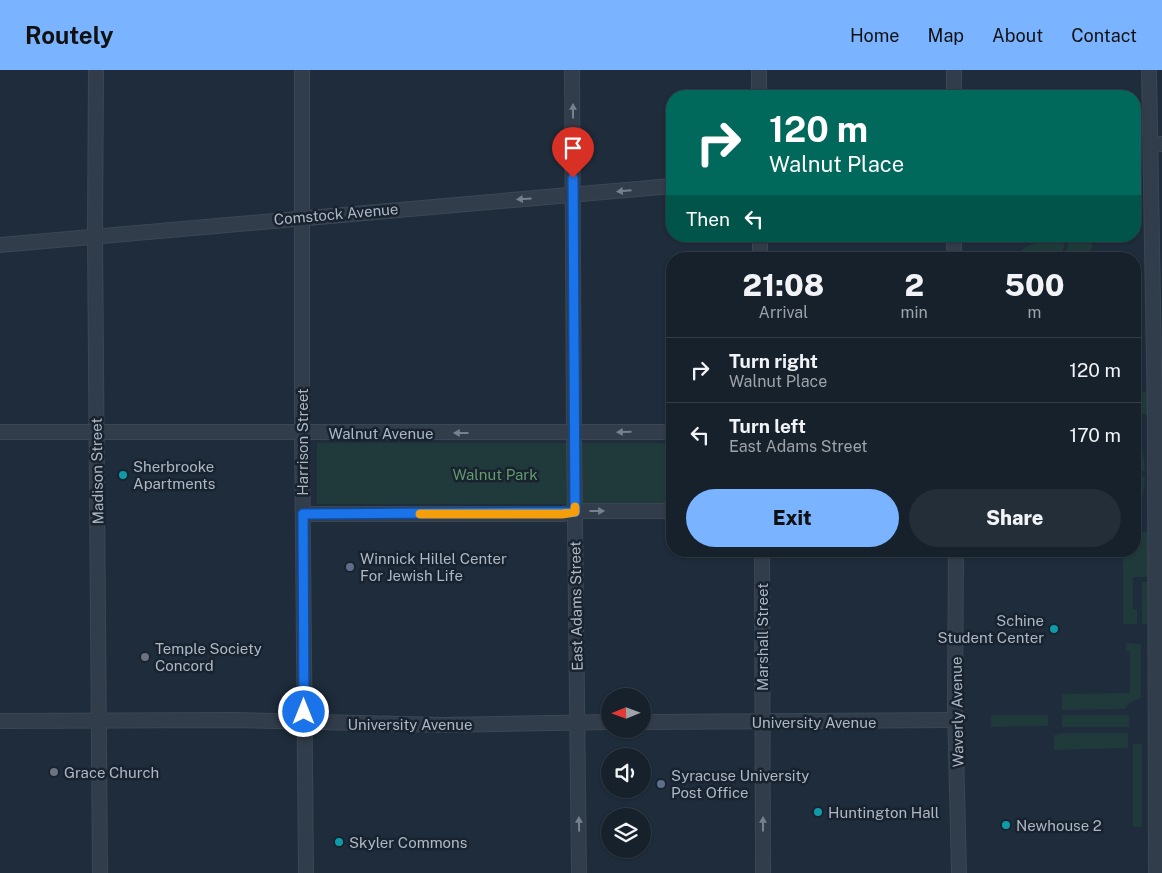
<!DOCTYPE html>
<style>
:root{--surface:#16212c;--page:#232e38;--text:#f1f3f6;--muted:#9ea3a9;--line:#353e48;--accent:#7ab3ff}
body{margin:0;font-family:"Public Sans",sans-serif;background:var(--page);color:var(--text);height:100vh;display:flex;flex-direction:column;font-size:19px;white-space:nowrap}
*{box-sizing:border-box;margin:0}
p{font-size:16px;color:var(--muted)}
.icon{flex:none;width:28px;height:28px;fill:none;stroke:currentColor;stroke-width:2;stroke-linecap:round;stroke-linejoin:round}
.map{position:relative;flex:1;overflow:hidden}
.drawer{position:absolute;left:666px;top:182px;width:475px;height:305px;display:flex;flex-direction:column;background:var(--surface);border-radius:20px;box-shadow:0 1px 4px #0004,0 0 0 1px var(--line)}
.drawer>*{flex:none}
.top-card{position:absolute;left:666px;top:20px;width:475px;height:152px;border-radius:20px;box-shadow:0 1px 4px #0004,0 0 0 1px var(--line);background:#00695c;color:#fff;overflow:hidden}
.needle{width:32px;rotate:269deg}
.tools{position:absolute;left:601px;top:618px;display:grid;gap:10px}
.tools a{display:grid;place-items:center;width:50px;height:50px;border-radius:50%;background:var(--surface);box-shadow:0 1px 4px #0004,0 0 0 1px var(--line);font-size:25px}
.pin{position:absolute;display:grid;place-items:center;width:42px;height:42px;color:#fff;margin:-51px -21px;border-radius:50% 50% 50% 0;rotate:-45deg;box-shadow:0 0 5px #0007}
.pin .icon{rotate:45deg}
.me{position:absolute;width:55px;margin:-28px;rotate:0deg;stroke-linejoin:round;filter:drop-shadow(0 0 4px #0008)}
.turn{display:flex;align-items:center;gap:18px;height:105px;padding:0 20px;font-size:22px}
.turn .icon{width:65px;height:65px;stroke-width:2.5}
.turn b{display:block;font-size:35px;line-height:42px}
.then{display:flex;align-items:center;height:48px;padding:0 20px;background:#0003;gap:10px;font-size:19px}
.eta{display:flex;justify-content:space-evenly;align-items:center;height:85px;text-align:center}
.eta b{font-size:30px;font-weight:800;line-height:35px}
.primary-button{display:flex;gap:10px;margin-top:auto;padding:10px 20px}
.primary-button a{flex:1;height:58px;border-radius:30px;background:var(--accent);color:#111;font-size:20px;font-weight:800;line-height:58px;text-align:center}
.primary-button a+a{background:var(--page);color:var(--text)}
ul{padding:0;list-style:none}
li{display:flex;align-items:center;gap:15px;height:65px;padding:0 20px;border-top:1px solid var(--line)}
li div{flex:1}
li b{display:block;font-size:19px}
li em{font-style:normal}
header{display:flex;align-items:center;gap:30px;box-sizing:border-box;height:70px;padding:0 25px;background:var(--accent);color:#111}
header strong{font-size:24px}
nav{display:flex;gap:28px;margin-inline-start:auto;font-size:18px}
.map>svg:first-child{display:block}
</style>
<header>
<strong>Routely</strong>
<nav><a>Home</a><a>Map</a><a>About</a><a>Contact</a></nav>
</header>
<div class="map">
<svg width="1162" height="803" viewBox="0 0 1162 803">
<rect width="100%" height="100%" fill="#1e2c3b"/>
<g fill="#203a3c">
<path d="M1037 166H1063L1064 177 1060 189H1020C1020 176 1026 178 1036 173Z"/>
<path d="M1068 166H1086L1093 176 1087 189H1064L1068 176Z"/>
<path d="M1148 322 1149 344 1135 345V323Z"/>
<path d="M1138 357H1140L1145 401H1135Z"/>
<rect x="317" y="373" width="355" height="61"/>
<path d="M1135 407H1145L1140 451H1139Z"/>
<path d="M1135 461 1149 462 1148 507H1133V539L1137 540V554H1123V487L1087 488 1086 485H1075V481H1135Z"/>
<path d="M1142 512H1148L1147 554H1142Z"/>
<path d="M1126 573 1141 574V628L1129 633 1125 639 1062 640V624L1130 623V581H1126Z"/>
<path d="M991 645H1048V656L991 657Z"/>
<rect x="1062" y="645" width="67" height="12"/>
<path d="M1062 663H1128V678L1054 680V665Z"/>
<rect x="1133" y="674" width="9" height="83"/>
</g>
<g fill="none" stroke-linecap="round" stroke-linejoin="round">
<defs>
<g id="minor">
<path d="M96 0 95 166 100 803"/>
<path d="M302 0V362L306 803"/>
<path d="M572 0 574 363 579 803"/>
<path d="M759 0V26"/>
<path d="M954 0V26"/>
<path d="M1149 0 1155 350 1156 803"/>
<path d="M1135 76 1162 74"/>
<path d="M760 166V189"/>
<path d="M0 175 672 116"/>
<path d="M954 189V166"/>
<path d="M0 362H672"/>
<path d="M303 444H562L586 441H672"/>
<path d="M762 481 763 803"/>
<path d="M956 481 955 637 959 803"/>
<path d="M0 651 235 650 445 655 610 652"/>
<path d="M642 652 956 650"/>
</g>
</defs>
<use href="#minor" stroke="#3c4754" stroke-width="16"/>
<use href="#minor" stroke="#323d4b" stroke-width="14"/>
</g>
<defs><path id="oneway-solid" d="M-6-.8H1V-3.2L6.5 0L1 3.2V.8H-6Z" transform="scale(1.25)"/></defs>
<g fill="#76818f">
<use href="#oneway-solid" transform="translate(573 41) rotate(-90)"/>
<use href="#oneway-solid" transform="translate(624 121) rotate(175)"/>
<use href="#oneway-solid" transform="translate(524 129) rotate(176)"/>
<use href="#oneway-solid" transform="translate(624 362) rotate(179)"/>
<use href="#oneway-solid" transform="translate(461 363) rotate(-180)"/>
<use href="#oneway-solid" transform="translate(597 441)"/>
<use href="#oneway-solid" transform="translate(579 754) rotate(-91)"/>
<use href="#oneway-solid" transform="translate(763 754) rotate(-90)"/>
</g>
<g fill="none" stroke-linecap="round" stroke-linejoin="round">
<defs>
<path id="route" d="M304 642 303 444 575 442 573 108"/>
</defs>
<use href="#route" stroke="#114b97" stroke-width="12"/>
<use href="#route" stroke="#1a73e8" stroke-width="9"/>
<path stroke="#f59e0b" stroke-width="9" d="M420 444H562L575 442V437"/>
</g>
<g fill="#0f9aa8" stroke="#18232f" stroke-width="2">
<circle cx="123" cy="405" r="5"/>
<circle cx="1054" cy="559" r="5"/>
<circle cx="818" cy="742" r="5"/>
<circle cx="1006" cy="755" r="5"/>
<circle cx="339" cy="772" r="5"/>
</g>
<g fill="#5c6f8a" stroke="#18232f" stroke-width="2">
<circle cx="350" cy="497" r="5"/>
<circle cx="661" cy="714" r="5"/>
</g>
<g fill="#6b7280" stroke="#18232f" stroke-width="2">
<circle cx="145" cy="587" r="5"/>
<circle cx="54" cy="702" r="5"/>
</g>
<g text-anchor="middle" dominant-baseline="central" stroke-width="5" stroke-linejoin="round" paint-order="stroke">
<g font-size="15" fill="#adb8c7" stroke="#18232f">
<text transform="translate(336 144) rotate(-5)">Comstock Avenue</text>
<text x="381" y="363">Walnut Avenue</text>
<text transform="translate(302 372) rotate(-90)">Harrison Street</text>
<text transform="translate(97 401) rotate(-91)">Madison Street</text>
<text transform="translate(576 536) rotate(-91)">East Adams Street</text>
<text transform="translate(762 567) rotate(-90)">Marshall Street</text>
<text transform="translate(957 642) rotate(-91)">Waverly Avenue</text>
<text x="814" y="652">University Avenue</text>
<text x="410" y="654">University Avenue</text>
</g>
<g font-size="15" fill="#adb8c7" stroke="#18232f" text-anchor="start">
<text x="133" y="396">Sherbrooke<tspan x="133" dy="17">Apartments</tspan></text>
<text x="360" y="488">Winnick Hillel Center<tspan x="360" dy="17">For Jewish Life</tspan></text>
<text x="1044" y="550" text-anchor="end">Schine<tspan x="1044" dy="17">Student Center</tspan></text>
<text x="155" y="578">Temple Society<tspan x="155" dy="17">Concord</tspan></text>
<text x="64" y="702">Grace Church</text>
<text x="671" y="705">Syracuse University<tspan x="671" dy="17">Post Office</tspan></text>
<text x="828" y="742">Huntington Hall</text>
<text x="1016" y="755">Newhouse 2</text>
<text x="349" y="772">Skyler Commons</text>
</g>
<g font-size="15" fill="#629a6c" stroke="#18232f">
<text x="495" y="404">Walnut Park</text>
</g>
</g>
</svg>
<div class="tools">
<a><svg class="needle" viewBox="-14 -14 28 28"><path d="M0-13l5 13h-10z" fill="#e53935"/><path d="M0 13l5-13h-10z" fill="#9ea3a9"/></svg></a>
<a><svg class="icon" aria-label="sound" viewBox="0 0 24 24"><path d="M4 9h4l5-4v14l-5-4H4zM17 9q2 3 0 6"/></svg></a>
<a><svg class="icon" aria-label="layers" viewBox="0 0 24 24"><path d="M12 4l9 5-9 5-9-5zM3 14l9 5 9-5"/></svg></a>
</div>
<div class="pin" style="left:573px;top:108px;background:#d93025"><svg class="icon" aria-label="arrive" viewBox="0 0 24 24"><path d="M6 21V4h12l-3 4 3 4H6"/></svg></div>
<svg class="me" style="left:304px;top:642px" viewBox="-20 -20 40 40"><circle r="17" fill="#1a73e8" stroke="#fff" stroke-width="3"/><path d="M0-11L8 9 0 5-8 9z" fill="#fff"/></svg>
<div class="top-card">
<div class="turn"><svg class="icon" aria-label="right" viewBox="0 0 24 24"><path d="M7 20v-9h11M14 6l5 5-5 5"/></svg><div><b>120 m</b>Walnut Place</div></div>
<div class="then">Then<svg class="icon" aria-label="left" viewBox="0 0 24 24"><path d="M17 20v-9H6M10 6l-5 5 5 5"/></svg></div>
</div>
<section class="drawer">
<div class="eta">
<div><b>21:08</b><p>Arrival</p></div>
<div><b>2</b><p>min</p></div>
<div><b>500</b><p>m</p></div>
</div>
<ul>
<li><svg class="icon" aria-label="right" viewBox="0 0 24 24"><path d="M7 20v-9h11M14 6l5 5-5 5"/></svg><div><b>Turn right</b><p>Walnut Place</p></div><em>120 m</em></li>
<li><svg class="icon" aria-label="left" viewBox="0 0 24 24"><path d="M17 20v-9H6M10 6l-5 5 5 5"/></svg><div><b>Turn left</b><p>East Adams Street</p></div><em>170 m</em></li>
</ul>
<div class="primary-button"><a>Exit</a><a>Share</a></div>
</section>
</div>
